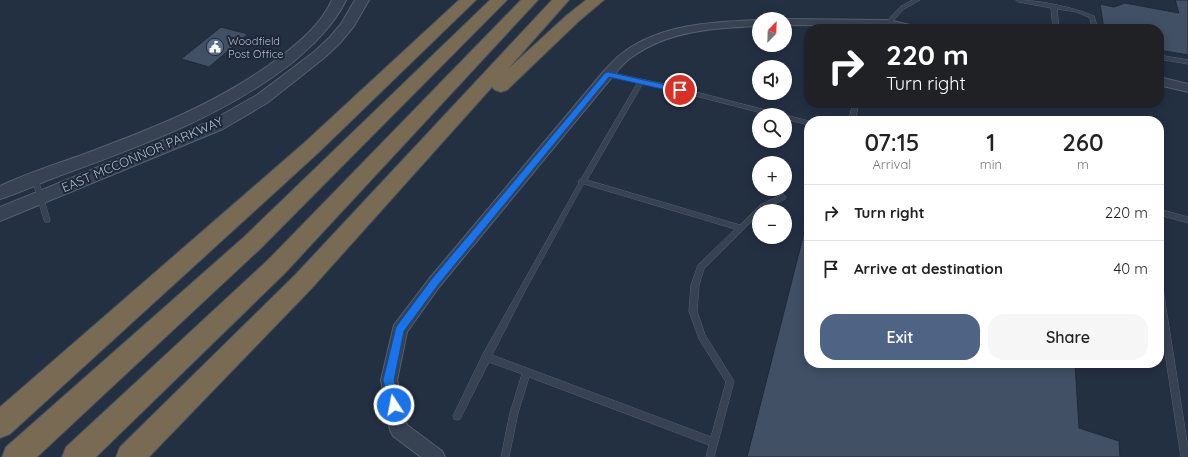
<!DOCTYPE html>
<meta charset="utf-8">
<style>
:root{--surface:#fff;--page:#f6f6f6;--text:#222;--muted:#767676;--line:#e0e0e0;--accent:#4f6485}
body{margin:0;font-family:Quicksand,sans-serif;background:var(--page);color:var(--text);height:100vh;display:flex;flex-direction:column;font-size:15px;white-space:nowrap}
*{box-sizing:border-box;margin:0}
p{font-size:13px;color:var(--muted)}
.icon{flex:none;width:22px;height:22px;fill:none;stroke:currentColor;stroke-width:2;stroke-linecap:round;stroke-linejoin:round}
.map{position:relative;flex:1;overflow:hidden}
.panel{position:absolute;left:804px;top:116px;width:360px;height:252px;display:flex;flex-direction:column;background:var(--surface);border-radius:16px;box-shadow:0 2px 10px #0003}
.panel>*{flex:none}
.guide{position:absolute;left:804px;top:24px;width:360px;height:84px;border-radius:16px;box-shadow:0 2px 10px #0003;background:#202124;color:#fff;overflow:hidden}
.needle{width:26px;rotate:23deg}
.controls{position:absolute;left:752px;top:12px;display:grid;gap:8px}
.controls a{display:grid;place-items:center;width:40px;height:40px;border-radius:50%;background:var(--surface);box-shadow:0 2px 10px #0003;font-size:20px}
.pin{position:absolute;display:grid;place-items:center;width:34px;height:34px;color:#fff;margin:-17px;border:2px solid #fff;border-radius:50%;box-shadow:0 1px 4px #0007}
.me{position:absolute;width:44px;margin:-22px;rotate:349deg;stroke-linejoin:round;filter:drop-shadow(0 0 3px #0008)}
.turn{display:flex;align-items:center;gap:14px;height:84px;padding:0 16px;font-size:18px}
.turn .icon{width:52px;height:52px;stroke-width:2.5}
.turn b{display:block;font-size:28px;line-height:34px}
.eta{display:flex;justify-content:space-evenly;align-items:center;height:68px;text-align:center}
.eta b{font-size:24px;font-weight:600;line-height:28px}
.button{display:flex;gap:8px;margin-top:auto;padding:8px 16px}
.button a{flex:1;height:46px;border-radius:16px;background:var(--accent);color:#fff;font-size:16px;font-weight:600;line-height:46px;text-align:center}
.button a+a{background:var(--page);color:var(--text)}
ul{padding:0;list-style:none}
li{display:flex;align-items:center;gap:12px;height:56px;padding:0 16px;border-top:1px solid var(--line)}
li div{flex:1}
li b{display:block;font-size:15px}
li em{font-style:normal}
.map>svg:first-child{display:block}
</style>
<div class="map">
<svg width="1188" height="457" viewBox="0 0 1188 457">
<rect width="100%" height="100%" fill="#233042"/>
<g fill="#415065" stroke="#1e2939">
<path d="M1175 0H1188V55L1159 50V29H1104L1100 4 1114 7 1125 3 1179 13Z"/>
<path d="M221 27 248 34 209 67 181 59Z"/>
<path d="M805 229 809 230V363H1075L1079 428 1119 441 1120 457H747Z"/>
</g>
<g fill="none" stroke-linecap="round" stroke-linejoin="round">
<defs>
<g id="service">
<path d="M913 0H920L904 9 890 24H886V22L900 7Z"/>
<path d="M1016 0C1039 0 1073 7 1094 16L1098 29H1092L1090 18 1077 12 1057 9 1059 29H1053L1051 8 1019 2Z"/>
<path d="M1159 55 1188 60V64L1159 59Z"/>
<path d="M608 72 669 85 777 113 780 115H769L669 89 643 83 587 180 740 225 760 205 783 194 786 197 785 199 764 209 762 211H759V214L704 269 699 285 697 311 705 335 734 381 714 457H706L709 445 529 377 518 413 509 457H501L510 413 522 374 489 362 460 419 457 420 454 419 453 416 483 354 579 183 578 181 581 179 638 82 606 75V73ZM584 184 735 229 698 265 691 285 689 311 699 339 726 382 711 437 492 355 525 291Z"/>
<path d="M853 103H859L855 121H849Z"/>
<path d="M785 115 809 121V125L785 119Z"/>
<path d="M33 177H37L38 179 50 220 49 222H45L44 220 32 179Z"/>
<path d="M1159 209 1188 217V223L1159 215Z"/>
<path d="M1159 286 1162 287 1163 289 1188 448V457H1181L1159 314Z"/>
</g>
<g id="minor">
<path d="M784 19H785L888 20 919 27 920 29H901L888 26 785 25Z"/>
<path d="M759 20V26C715 28 669 30 632 57 624 62 618 70 612 77L439 287 407 332 397 380 407 425 442 451 445 457H421L393 436 390 430 381 380 394 325 429 279 604 71C610 65 616 57 624 52 662 24 713 22 759 20Z"/>
<path d="M1159 77 1188 84V92L1159 85Z"/>
</g>
<g id="tertiary">
<path d="M332 0H346C334 25 314 44 293 62 224 116 141 146 59 176 39 183 20 193 0 199V186C26 174 53 165 79 156 149 130 220 103 280 57 301 41 321 24 332 0Z"/>
<path d="M355 0H369L354 26 340 43 324 58 267 103 223 129 0 221V207L211 121 257 95 314 52 330 37 341 24Z"/>
</g>
<g id="motorway">
<path d="M459 0H476L318 153 10 434 0 438V407L304 143Z"/>
<path d="M490 0H507L260 249 37 457H2L6 447 244 237Z"/>
<path d="M521 0H538L285 273 96 457H62L66 447 269 259Z"/>
<path d="M552 0H569L508 69 567 15 586 0H604L579 21 507 90 501 92 495 90 492 87 312 288 149 457H116L120 447 296 274Z"/>
</g>
</defs>
<use href="#service" stroke="#55606f" stroke-width="1"/>
<use href="#minor" stroke="#55606f" stroke-width="2"/>
<use href="#tertiary" stroke="#55606f" stroke-width="2"/>
<use href="#motorway" stroke="#424d5c" stroke-width="2"/>
<use href="#service" fill="#374252" fill-rule="evenodd"/>
<use href="#minor" fill="#374252" fill-rule="evenodd"/>
<use href="#tertiary" fill="#374252" fill-rule="evenodd"/>
<use href="#motorway" fill="#796a53" fill-rule="evenodd"/>
</g>
<path fill="#1a73e8" stroke="#114b97" d="M608 72 680 88 683 90 680 93 609 77 438 285 404 331 394 380 399 405 398 409 394 410 390 409 383 380 396 327 431 280 605 73Z"/>
<defs>
<symbol id="civic-disc" viewBox="-11 -11 22 22"><circle r="9.5" fill="#5c6f8a" stroke="#1c2737"/><path d="M-.6-6.5H3V-4.5H.6V-3L4-1V1h2V6H-6V1h2V-1L-.6-3ZM-1.2 2.5V6h2.4V2.5Z" fill="#fff"/></symbol>
</defs>
<g fill-rule="evenodd">
<use href="#civic-disc" x="205" y="37" width="20" height="20"/>
</g>
<g text-anchor="middle" dominant-baseline="central" stroke-width="4" stroke-linejoin="round" paint-order="stroke">
<g font-size="11" fill="#b4bdcc" stroke="#1c2737" text-anchor="start">
<text x="228" y="41">Woodfield<tspan x="228" dy="13">Post Office</tspan></text>
</g>
<g font-size="13" fill="#b4bdcc" stroke="#1c2737">
<text transform="translate(142 154) rotate(-23)">EAST MCCONNOR PARKWAY</text>
</g>
</g>
</svg>
<div class="controls">
<a><svg class="needle" viewBox="-14 -14 28 28"><path d="M0-13l5 13h-10z" fill="#e53935"/><path d="M0 13l5-13h-10z" fill="#767676"/></svg></a>
<a><svg class="icon" aria-label="sound" viewBox="0 0 24 24"><path d="M4 9h4l5-4v14l-5-4H4zM17 9q2 3 0 6"/></svg></a>
<a><svg class="icon" aria-label="search" viewBox="0 0 24 24"><circle cx="10" cy="10" r="6"/><path d="M15 15l6 6"/></svg></a>
<a>+</a>
<a>−</a>
</div>
<div class="pin" style="left:680px;top:90px;background:#d93025"><svg class="icon" aria-label="arrive" viewBox="0 0 24 24"><path d="M6 21V4h12l-3 4 3 4H6"/></svg></div>
<svg class="me" style="left:394px;top:405px" viewBox="-20 -20 40 40"><circle r="17" fill="#1a73e8" stroke="#fff" stroke-width="3"/><path d="M0-11L8 9 0 5-8 9z" fill="#fff"/></svg>
<div class="guide">
<div class="turn"><svg class="icon" aria-label="right" viewBox="0 0 24 24"><path d="M7 20v-9h11M14 6l5 5-5 5"/></svg><div><b>220 m</b>Turn right</div></div>
</div>
<section class="panel">
<div class="eta">
<div><b>07:15</b><p>Arrival</p></div>
<div><b>1</b><p>min</p></div>
<div><b>260</b><p>m</p></div>
</div>
<ul>
<li><svg class="icon" aria-label="right" viewBox="0 0 24 24"><path d="M7 20v-9h11M14 6l5 5-5 5"/></svg><div><b>Turn right</b></div><em>220 m</em></li>
<li><svg class="icon" aria-label="arrive" viewBox="0 0 24 24"><path d="M6 21V4h12l-3 4 3 4H6"/></svg><div><b>Arrive at destination</b></div><em>40 m</em></li>
</ul>
<div class="button"><a>Exit</a><a>Share</a></div>
</section>
</div>
